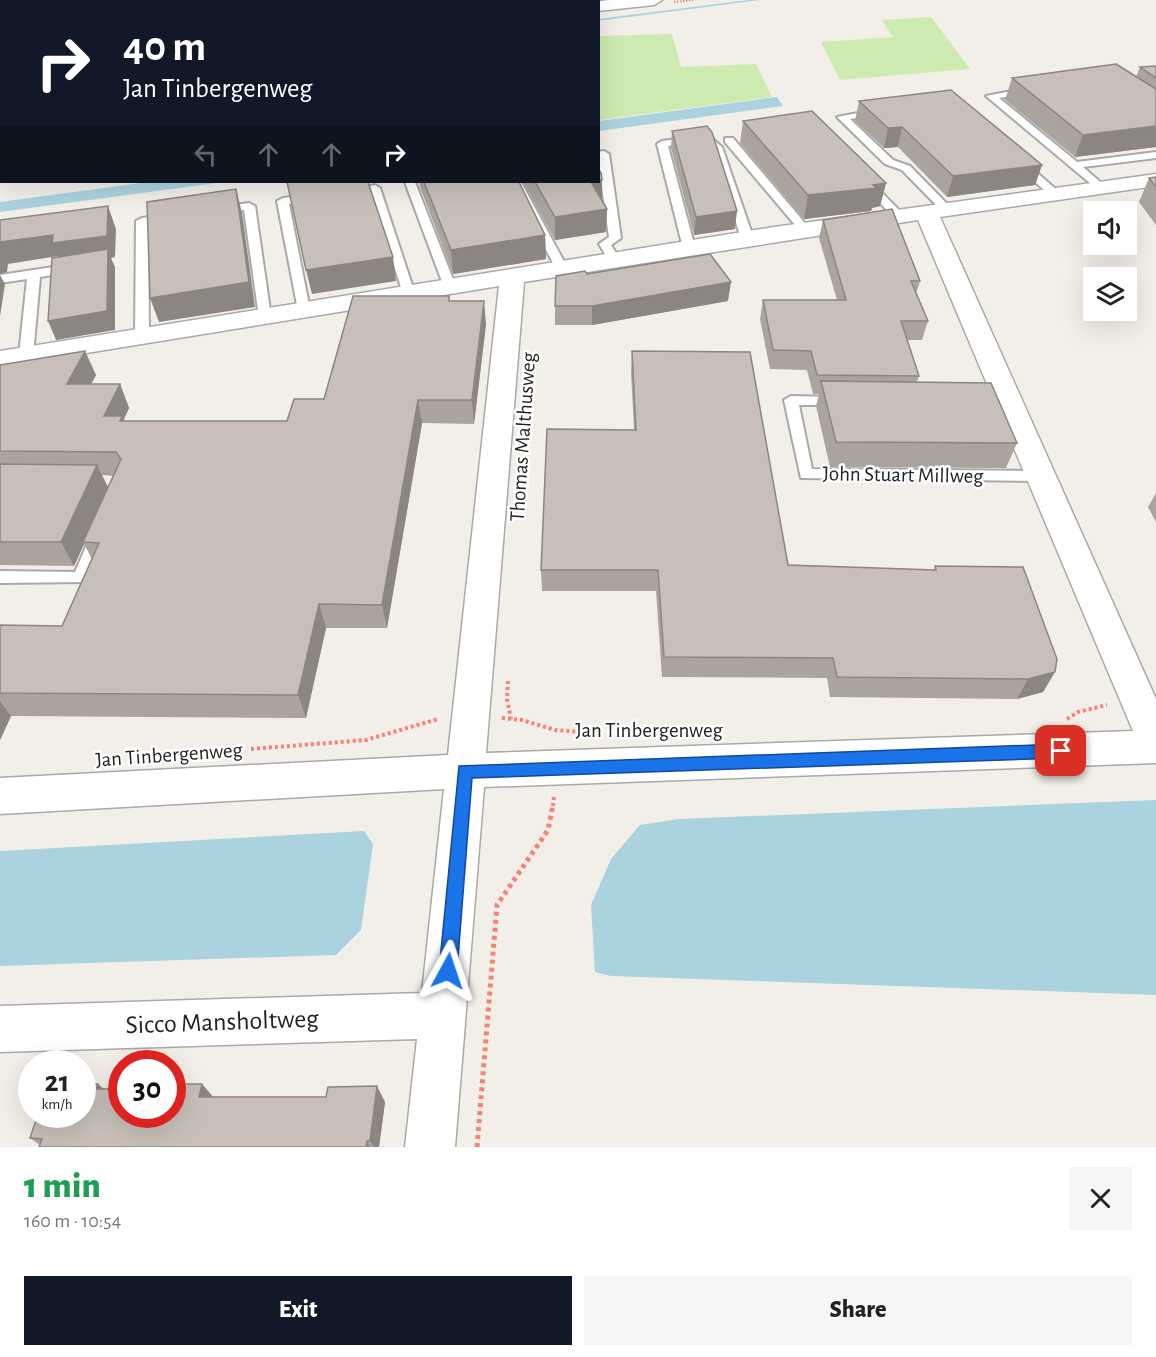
<!DOCTYPE html>
<meta charset="utf-8">
<style>
:root{--surface:#fff;--page:#f6f6f6;--text:#222;--muted:#767676;--accent:#111827}
body{margin:0;font-family:"Alegreya Sans",sans-serif;background:var(--page);color:var(--text);height:100vh;display:flex;flex-direction:column;font-size:22px;white-space:nowrap}
*{box-sizing:border-box;margin:0}
p{font-size:20px;color:var(--muted)}
.icon{flex:none;width:33px;height:33px;fill:none;stroke:currentColor;stroke-width:2;stroke-linecap:round;stroke-linejoin:round}
.map{position:relative;height:1147px;overflow:hidden}
.sheet{display:flex;flex-direction:column;background:var(--surface);flex:1}
.sheet>*{flex:none}
.guide{position:absolute;left:0px;top:0px;width:600px;height:183px;box-shadow:0 6px 24px #0002;background:#111827;color:#fff;overflow:hidden}
.controls{position:absolute;left:1083px;top:201px;display:grid;gap:12px}
.controls a{display:grid;place-items:center;width:54px;height:54px;border-radius:0px;background:var(--surface);box-shadow:0 6px 24px #0002;font-size:30px}
.speed{position:absolute;left:18px;top:1050px;display:flex;gap:12px;font-size:30px;font-weight:700;text-align:center}
.speed>*{display:grid;place-content:center;width:78px;height:78px;border-radius:50%;background:var(--surface);box-shadow:0 6px 24px #0002;line-height:1}
.speed small{font-size:15px;font-weight:400}
.speed .limit{border:9px solid #d22;background:#fff;color:#111}
.pin{position:absolute;display:grid;place-items:center;width:51px;height:51px;color:#fff;margin:-26px;border-radius:12px;box-shadow:0 3px 9px #0006}
.me{position:absolute;width:66px;margin:-33px;rotate:5deg;stroke-linejoin:round;filter:drop-shadow(0 0 4px #0008)}
.turn{display:flex;align-items:center;gap:21px;height:126px;padding:0 24px;font-size:27px}
.turn .icon{width:78px;height:78px;stroke-width:2.5}
.turn b{display:block;font-size:42px;line-height:51px}
.lanes{display:flex;align-items:center;height:57px;padding:0 24px;background:#0003;justify-content:center;gap:30px;direction:ltr}
.lanes .off{opacity:.35}
.round{display:grid;place-items:center;flex:none;width:63px;height:63px;border-radius:0px;background:var(--page)}
.summary{display:flex;align-items:center;justify-content:space-between;height:102px;padding:0 24px}
h1{font-size:36px;font-weight:800;line-height:45px;color:#1e9e55}
.action{display:flex;gap:12px;margin-top:auto;padding:12px 24px}
.action a{flex:1;height:69px;border-radius:0px;background:var(--accent);color:#fff;font-size:24px;font-weight:800;line-height:69px;text-align:center}
.action a+a{background:var(--page);color:var(--text)}
.map>svg:first-child{display:block}
</style>
<div class="map">
<svg width="1156" height="1147" viewBox="0 0 1156 1147">
<rect width="100%" height="100%" fill="#f2efe9"/>
<g fill="#cdebb0">
<path d="M931 17 970 69 840 80 821 42 893 37 882 20Z"/>
<path d="M672 34 681 67 756 64 772 97 599 120V36Z"/>
</g>
<g fill="#aad3df">
<path d="M777 97 783 106 599 131V121Z"/>
<path d="M148 182H224L0 212V202Z"/>
<path d="M1156 800V995L611 976 595 972 591 905 611 859 640 825 679 819Z"/>
<path d="M364 831 373 844 361 930 336 955 0 966V851Z"/>
</g>
<g fill="none" stroke-linecap="round" stroke-linejoin="round">
<g fill="#aad3df" fill-rule="evenodd">
<path d="M748 0H760L598 21V19Z"/>
<rect x="0" y="90" width="2" height="2"/>
</g>
<defs>
<g id="service">
<path d="M1027 88 1032 91 1030 93 999 98 1077 162 1156 152V158L1083 167 1106 187 1097 189 986 96Z"/>
<path d="M879 109 884 112 882 114 850 119 893 160 910 166 951 208V212H943L902 170 885 164 837 117Z"/>
<path d="M708 135 722 147 751 231 756 238 746 240 739 232 712 148 706 141 668 146 695 248 689 252 683 248 657 144 662 141Z"/>
<path d="M725 138H733L809 228V232H801L725 142Z"/>
<path d="M604 151 609 154 621 238 611 245 621 261 615 265 611 264 599 244 609 237 598 158V152Z"/>
<path d="M1018 163H1026L1059 192V196H1051L1018 167Z"/>
<path d="M862 181H870L903 214V218H895L862 185Z"/>
<path d="M405 182H415L456 287 454 290H446L444 287Z"/>
<path d="M511 182H521L568 269 566 272 556 269Z"/>
<path d="M375 185 380 188 415 294 413 297H405L403 294 371 192 348 195 343 192Z"/>
<path d="M314 194 318 195V199L289 204 310 310 304 314 298 310 277 201 283 198Z"/>
<path d="M249 203 255 206 271 317 265 321 259 317 244 210 219 213 213 210 219 207Z"/>
<path d="M169 214 173 215V219L148 224 149 336 142 340 135 336 136 221 142 218Z"/>
<path d="M73 264 79 268 77 271 40 277 33 355 26 359 21 358 19 355 27 279 0 283V275Z"/>
<path d="M791 396 839 397 846 401 839 405H799L812 469 1040 471 1048 476 1040 481 801 478 784 400Z"/>
<path d="M99 529 107 535 86 582 0 583V571L75 572 91 535Z"/>
</g>
<path id="minor" d="M1156 174V186L940 217 1156 699V763L484 787 455 1147H405L417 1039 0 1052V1006L422 993 444 789 0 814V778L448 755 499 286 0 367V351L774 227ZM918 220 1133 731 486 753 524 282Z"/>
<g id="tertiary">
<path d="M608 0H662L654 5 598 11V2H596Z"/>
<rect x="0" y="69" width="2" height="12"/>
</g>
</defs>
<use href="#service" stroke="#a9a9a9" stroke-width="4"/>
<use href="#minor" stroke="#a9a9a9" stroke-width="3"/>
<use href="#tertiary" stroke="#a9a9a9" stroke-width="3"/>
<path stroke="#fa8072" stroke-width="2" stroke-dasharray="1.5 1.5" stroke-linecap="butt" d="M674 2 693 0"/>
<g stroke="#fa8072" stroke-width="4" stroke-dasharray="3 3" stroke-linecap="butt">
<path d="M508 681 507 699 511 719"/>
<path d="M502 718 522 720 555 730 598 733"/>
<path d="M1067 719 1078 712 1107 705"/>
<path d="M251 749 366 740 438 719"/>
<path d="M553 806 554 796"/>
</g>
<path stroke="#fa8072" stroke-width="5" stroke-dasharray="4 4" stroke-linecap="butt" d="M477 1147 497 905 548 830 553 805"/>
<use href="#service" fill="#fff" fill-rule="evenodd"/>
<use href="#minor" fill="#fff" fill-rule="evenodd"/>
<use href="#tertiary" fill="#fff" fill-rule="evenodd"/>
</g>
<g fill="#aba49e" fill-rule="evenodd">
<path d="M0 0H45L44 2H2V37H0Z"/>
<path d="M1140 67H1156V147L1075 157 1005 100 1012 78 1136 77Z"/>
<path d="M859 101 1042 165 1035 185 947 197 898 147 884 148 855 121Z"/>
<path d="M743 121 886 183 880 206 872 208 871 211 804 219 740 143Z"/>
<path d="M672 131 735 229 694 235 671 148Z"/>
<path d="M1156 177V225L1139 202 1149 178Z"/>
<path d="M602 180V201L607 209 606 232 555 240 523 182H598Z"/>
<path d="M419 182H519L545 235 546 259 453 274 420 187Z"/>
<path d="M823 220 920 281 916 294 928 321 922 340H907L919 376 917 382 1017 443 1006 468 830 467 816 406 819 394H813L807 370 770 369 760 319 763 300H837L819 238Z"/>
<path d="M587 274 728 301 592 325H555V306Z"/>
<path d="M449 296 450 301 486 324 474 424 422 423 387 628H326L306 718 11 716 0 740V625L62 626 92 559 84 544 74 566 0 565V365L96 375 91 384H120L129 408 124 419V421H287L324 399ZM102 475 114 476 108 488Z"/>
<path d="M632 351 788 565 934 570 935 566 1055 672 1043 692 1017 699 830 697 827 678 662 677 656 591H542L541 570 634 430 631 372Z"/>
<path d="M1156 493V522L1148 507Z"/>
<path d="M98 1084 103 1089 213 1097 385 1102 379 1147H39L40 1145 30 1138Z"/>
</g>
<g fill="#8b8681">
<path d="M21 0H45L44 2H19Z"/>
<path d="M1156 126V147L1075 157 1083 135Z"/>
<path d="M902 127 898 147 884 148 888 128Z"/>
<path d="M1042 165 1035 185 947 197 953 176Z"/>
<path d="M598 180H602V203L591 182H598Z"/>
<path d="M886 183 880 206 872 208 871 211 804 219 808 195Z"/>
<path d="M236 189 242 213 255 307 159 322 150 298Z"/>
<path d="M108 206 116 229 115 257 111 258 115 267V330L56 340 48 321 58 256 8 264 7 272 0 274V242Z"/>
<path d="M607 209 606 232 555 240V217Z"/>
<path d="M737 211 735 229 694 235 696 217Z"/>
<path d="M545 235 546 259 453 274 451 250Z"/>
<path d="M393 257 396 281 312 294 306 270Z"/>
<path d="M0 275 5 284 0 316Z"/>
<path d="M731 282 728 301 592 325V306Z"/>
<path d="M484 301 486 324 474 424 472 400Z"/>
<path d="M85 351 96 375 78 408 67 384Z"/>
<path d="M120 384 129 408 124 419 133 440 104 416Z"/>
<path d="M418 400 422 423 387 628 382 605Z"/>
<path d="M97 465 109 489 83 542 84 544 74 566 61 542Z"/>
<path d="M319 604 326 628 306 718 298 695Z"/>
<path d="M1055 672 1043 692 1017 699 1028 679Z"/>
<path d="M0 701 11 716 0 740Z"/>
<path d="M98 1084 116 1100 96 1089Z"/>
<path d="M202 1084 216 1100 199 1097Z"/>
<path d="M377 1086 385 1102 379 1147H374L370 1141Z"/>
<path d="M367 1141 370 1147H366Z"/>
</g>
<g fill="#c7bfb8" stroke="#8b8681" stroke-width="1.5">
<path d="M0 0H21L19 2H2V17H0Z"/>
<path d="M519 0H547L548 2H520Z"/>
<path d="M1116 64 1156 89V126L1083 135 1012 78Z"/>
<path d="M1155 66 1156 67V78L1140 67Z"/>
<path d="M951 90 1042 165 953 176 902 127 888 128 859 101Z"/>
<path d="M812 111 886 183 873 185 877 188 808 195 743 121Z"/>
<path d="M707 126 712 132 737 211 696 217 672 131Z"/>
<path d="M598 168 601 173 602 180H598Z"/>
<path d="M1156 177V187L1149 178Z"/>
<path d="M287 182H368L393 257 306 270Z"/>
<path d="M424 182H519L545 235 451 250Z"/>
<path d="M535 182H591L607 209 555 217Z"/>
<path d="M236 189 249 282 150 298 147 202Z"/>
<path d="M108 206V208L107 236 52 243 53 235 0 242V220Z"/>
<path d="M892 209 920 281H911L928 321H901L919 376 817 375 811 351 773 350 763 300H846L823 220Z"/>
<path d="M108 249 107 311 48 321 52 258Z"/>
<path d="M710 254 731 282 592 306H555L556 276 585 271 587 274Z"/>
<path d="M353 296H449V301H484L472 400H418L382 605 319 604 298 695 0 693V625L62 626 99 543 83 542 121 459 116 452 0 451V365L85 351 67 384H120L104 416H122L120 421H287L294 399H324Z"/>
<path d="M632 351 750 352 788 565 936 570 935 566 1023 567 1057 659 1055 672 1028 679 837 677 833 658 664 657 658 570H541L547 429 636 430Z"/>
<path d="M821 381 991 383 1017 443 836 442Z"/>
<path d="M0 464 97 465 61 542H0Z"/>
<path d="M82 1084H98L96 1089H122V1114H172V1084H202L199 1097H326L328 1087 377 1086 370 1141H367L366 1147H39L42 1139 30 1138 38 1114H82Z"/>
</g>
<path fill="#1a73e8" stroke="#114b97" stroke-width="1.5" d="M1061 744 1067 746 1069 751 1067 756 1061 758 472 778 457 971 455 977 448 980 442 977 439 971 459 766Z"/>
<g text-anchor="middle" dominant-baseline="central" stroke-width="5" stroke-linejoin="round" paint-order="stroke">
<g font-size="21" fill="#222" stroke="#fff">
<text transform="translate(523 437) rotate(-86)">Thomas Malthusweg</text>
<text transform="translate(903 475) rotate(1)">John Stuart Millweg</text>
<text x="649" y="730">Jan Tinbergenweg</text>
<text transform="translate(169 755) rotate(-4)">Jan Tinbergenweg</text>
</g>
<g font-size="26" fill="#222" stroke="#fff">
<text transform="translate(222 1022) rotate(-2)">Sicco Mansholtweg</text>
</g>
</g>
</svg>
<div class="controls">
<a><svg class="icon" aria-label="sound" viewBox="0 0 24 24"><path d="M4 9h4l5-4v14l-5-4H4zM17 9q2 3 0 6"/></svg></a>
<a><svg class="icon" aria-label="layers" viewBox="0 0 24 24"><path d="M12 4l9 5-9 5-9-5zM3 14l9 5 9-5"/></svg></a>
</div>
<div class="speed"><div>21<small>km/h</small></div><div class="limit">30</div></div>
<div class="pin" style="left:1061px;top:751px;background:#d93025"><svg class="icon" aria-label="arrive" viewBox="0 0 24 24"><path d="M6 21V4h12l-3 4 3 4H6"/></svg></div>
<svg class="me" style="left:448px;top:971px" viewBox="-20 -20 40 40"><path d="M0-17L14 15 0 8-14 15z" fill="#1a73e8" stroke="#fff" stroke-width="4"/></svg>
<div class="guide">
<div class="turn"><svg class="icon" aria-label="right" viewBox="0 0 24 24"><path d="M7 20v-9h11M14 6l5 5-5 5"/></svg><div><b>40 m</b>Jan Tinbergenweg</div></div>
<div class="lanes"><svg class="icon off" aria-label="left" viewBox="0 0 24 24"><path d="M17 20v-9H6M10 6l-5 5 5 5"/></svg><svg class="icon off" aria-label="ahead" viewBox="0 0 24 24"><path d="M12 20V5M6 11l6-6 6 6"/></svg><svg class="icon off" aria-label="ahead" viewBox="0 0 24 24"><path d="M12 20V5M6 11l6-6 6 6"/></svg><svg class="icon" aria-label="right" viewBox="0 0 24 24"><path d="M7 20v-9h11M14 6l5 5-5 5"/></svg></div>
</div>
</div>
<section class="sheet">
<div class="summary"><div><h1>1 min</h1><p>160 m · 10:54</p></div><a class="round"><svg class="icon" aria-label="close" viewBox="0 0 24 24"><path d="M6 6l12 12M18 6L6 18"/></svg></a></div>
<div class="action"><a>Exit</a><a>Share</a></div>
</section>
